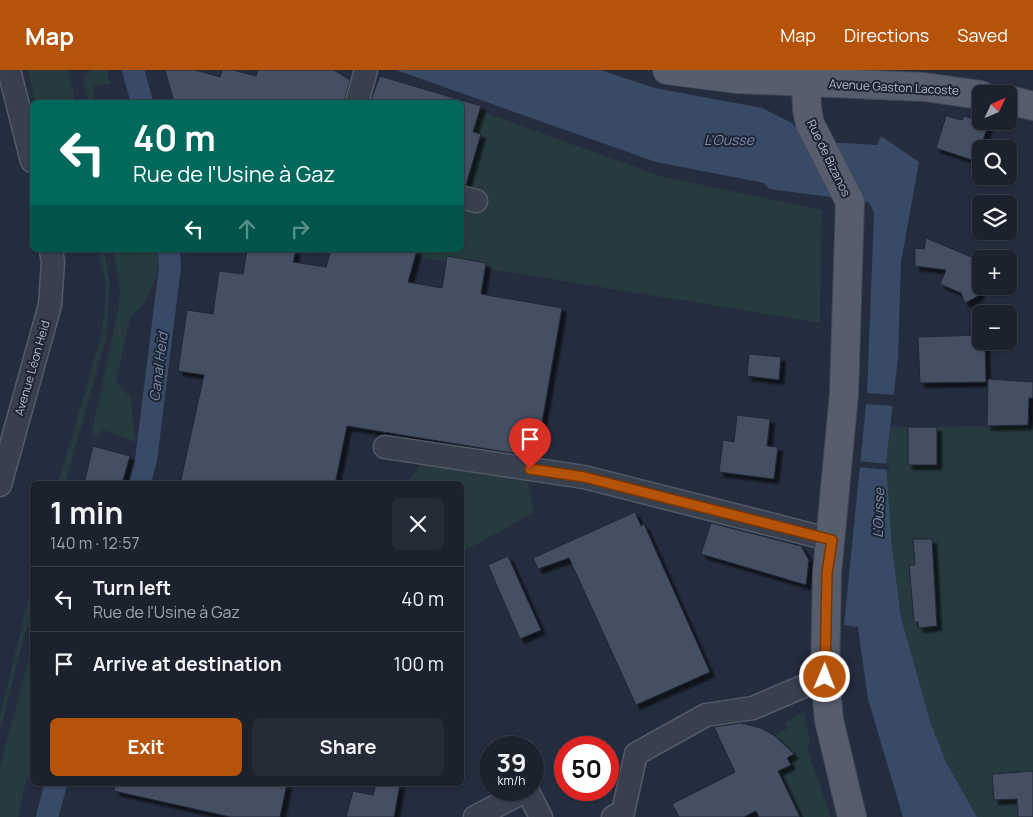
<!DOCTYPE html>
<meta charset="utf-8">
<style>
:root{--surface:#1b222e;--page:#242a36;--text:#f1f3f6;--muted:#a0a4aa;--line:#393f4a;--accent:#b45309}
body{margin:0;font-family:Manrope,sans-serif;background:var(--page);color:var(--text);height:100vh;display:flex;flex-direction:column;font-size:19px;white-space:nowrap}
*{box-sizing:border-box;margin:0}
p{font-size:16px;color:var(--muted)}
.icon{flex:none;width:28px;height:28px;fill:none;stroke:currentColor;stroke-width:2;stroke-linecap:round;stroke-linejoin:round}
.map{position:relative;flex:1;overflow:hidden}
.panel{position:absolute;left:30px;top:411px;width:434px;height:305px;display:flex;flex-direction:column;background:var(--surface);border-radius:8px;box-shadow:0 1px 4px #0004,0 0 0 1px var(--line)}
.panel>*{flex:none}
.banner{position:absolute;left:30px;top:30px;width:434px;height:152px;border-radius:8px;box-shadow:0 1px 4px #0004,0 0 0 1px var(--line);background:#00695c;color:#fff;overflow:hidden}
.needle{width:32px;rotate:46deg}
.tools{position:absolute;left:972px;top:15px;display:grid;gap:10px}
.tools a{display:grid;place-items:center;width:45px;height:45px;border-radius:8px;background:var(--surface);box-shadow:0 1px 4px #0004,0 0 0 1px var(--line);font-size:25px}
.speed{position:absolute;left:479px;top:666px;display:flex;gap:10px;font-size:25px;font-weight:700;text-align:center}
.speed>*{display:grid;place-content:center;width:65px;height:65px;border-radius:50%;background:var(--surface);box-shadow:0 1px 4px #0004,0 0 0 1px var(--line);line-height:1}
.speed small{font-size:12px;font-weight:400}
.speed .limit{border:8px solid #d22;background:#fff;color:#111}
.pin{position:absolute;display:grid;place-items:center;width:42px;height:42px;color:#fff;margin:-51px -21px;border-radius:50% 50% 50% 0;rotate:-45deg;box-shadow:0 0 5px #0007}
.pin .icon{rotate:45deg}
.me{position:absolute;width:55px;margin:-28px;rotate:1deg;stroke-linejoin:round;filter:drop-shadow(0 0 4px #0008)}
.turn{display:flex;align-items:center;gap:18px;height:105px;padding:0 20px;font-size:22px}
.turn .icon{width:65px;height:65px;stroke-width:2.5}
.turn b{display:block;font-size:35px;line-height:42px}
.lanes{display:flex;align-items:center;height:48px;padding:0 20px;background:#0003;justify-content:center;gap:25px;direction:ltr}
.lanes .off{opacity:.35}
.round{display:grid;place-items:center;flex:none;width:52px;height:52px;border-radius:8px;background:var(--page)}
.headline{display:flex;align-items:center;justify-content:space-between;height:85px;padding:0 20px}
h1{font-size:30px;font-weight:700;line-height:38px}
.button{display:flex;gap:10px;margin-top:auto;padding:10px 20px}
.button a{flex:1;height:58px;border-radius:8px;background:var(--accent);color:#fff;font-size:20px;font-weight:700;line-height:58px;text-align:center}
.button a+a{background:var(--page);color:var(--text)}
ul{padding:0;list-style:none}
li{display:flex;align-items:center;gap:15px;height:65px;padding:0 20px;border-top:1px solid var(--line)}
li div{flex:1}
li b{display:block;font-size:19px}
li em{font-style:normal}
header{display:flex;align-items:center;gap:30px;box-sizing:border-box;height:70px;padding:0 25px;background:var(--accent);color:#fff}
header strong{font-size:24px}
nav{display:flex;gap:28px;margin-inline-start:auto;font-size:18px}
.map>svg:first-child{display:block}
</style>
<header>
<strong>Map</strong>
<nav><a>Map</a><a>Directions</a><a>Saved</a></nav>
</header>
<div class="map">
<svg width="1033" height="747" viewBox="0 0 1033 747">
<defs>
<filter id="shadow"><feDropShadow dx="4.5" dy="4.5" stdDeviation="1" flood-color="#0009"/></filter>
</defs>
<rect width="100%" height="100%" fill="#242d3e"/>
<g fill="#263a3f">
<path d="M28 0H69L75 32H35Z"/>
<path d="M91 0H107L110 14 93 16 95 31 88 32 83 8Z"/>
<path d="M461 34 660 106 822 140 820 253 375 180H461Z"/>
<path d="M98 180H104L110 215 106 268 65 414H58L100 269 105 242 106 216Z"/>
<path d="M113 180H161L156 209 143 234 130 248 116 312 130 327 136 372 103 360 96 366 91 365 119 237 120 217Z"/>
<path d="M1033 355V747H977L946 692 931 654 901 546 892 477 886 393 890 357Z"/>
<path d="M425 390 528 412 534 442 461 483V414H405Z"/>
<path d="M32 515V537L0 660V645Z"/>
<path d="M32 576 31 700 25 714 18 747H0V697Z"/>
<path d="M804 642 810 674 807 678 831 747H800L782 709 775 702 790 695 787 688 794 684 775 666 788 658 785 653Z"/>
</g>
<path fill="#394a67" d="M396 0H600L655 18 762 38 792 53 806 71 877 75 881 66 919 92 901 192 898 288 886 393 892 477 901 547 931 654 946 692 977 747H903L868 629 858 557 844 555 867 325 874 143 869 132 769 119 764 113 656 92Z"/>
<g fill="#242d3e">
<path d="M865 323 897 325 895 336 864 334Z"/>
<path d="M858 391 888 394 889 400 857 397Z"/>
</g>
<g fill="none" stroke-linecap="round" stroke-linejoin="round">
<g stroke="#394a67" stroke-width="22">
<path d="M133 0 142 32"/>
<path d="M139 414 146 390 170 197 169 180"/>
<path d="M47 747 56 714"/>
</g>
</g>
<g fill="#454f62" stroke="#1f2735" filter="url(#shadow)">
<path d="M165 0H195L220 7 222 0H233L256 6 258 0H334L350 10 344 32H174Z"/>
<path d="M380 6 454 28 453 32H370Z"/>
<path d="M461 30 481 36 473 62 481 64 466 115 461 114Z"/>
<path d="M946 46 962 50 964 46 980 51H990L975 91 936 78Z"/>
<path d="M926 168 981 191V219L978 226 965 233 961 223 940 214 946 200 915 196V178L924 179Z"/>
<path d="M247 180H296L293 192 326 197 331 180H417L408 212 442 218 447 186 486 193 481 224 562 238 536 387 347 356 335 414H180L204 305 178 301 187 240 213 244 219 201 243 204Z"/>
<path d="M981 265V271H985L986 312 920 313 918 267Z"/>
<path d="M749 284 781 287 779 310 747 306Z"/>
<path d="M988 309 1033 312V328H1029L1028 355 987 356Z"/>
<path d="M737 345 770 349 767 376 778 377 774 409 719 402 723 370 734 372Z"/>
<rect x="908" y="357" width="29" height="38"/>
<path d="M93 376 130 386 122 414H84Z"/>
<path d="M635 442 641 456 644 454 710 602 636 635 569 488 538 499 533 488Z"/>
<path d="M711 453 801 476 809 490 806 515 701 484Z"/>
<path d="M913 469H932L937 556 919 558 918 552H914L909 495H915Z"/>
<path d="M508 486 541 560 520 569 488 495Z"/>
<path d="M741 653 761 658 775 666 794 684 787 688 791 695 778 701 800 747H759L756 741 744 747H679L672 734 735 702 714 657Z"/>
<path d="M1033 701V747H1018L1017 729 994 730 992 704Z"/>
<path d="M115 714H287L280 747H230L114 721Z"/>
<path d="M376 714H400L394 747H346L353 721 373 725Z"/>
</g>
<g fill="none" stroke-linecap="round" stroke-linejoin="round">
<defs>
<g id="minor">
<path d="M9 0 32 91"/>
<path d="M357 32 366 0"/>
<path d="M461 127 476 131"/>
<path d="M385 377 584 407 832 470"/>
<path d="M0 415 50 235 53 192 51 180"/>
<path d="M475 747 527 720 541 747"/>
<path d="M613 747 623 742 636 684 706 645 753 638 825 607"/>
</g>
<g id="major">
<path d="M667 0 736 9 924 17 981 25"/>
<path d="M806 13 807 39 810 54 850 132 844 324 827 503 825 607 829 650 852 747"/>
<path d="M1009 30 1033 36"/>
</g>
</defs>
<use href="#minor" stroke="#535b69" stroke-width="25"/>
<use href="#major" stroke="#414957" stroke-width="30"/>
<use href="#minor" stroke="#38404e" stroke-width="22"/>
<use href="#major" stroke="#565e6e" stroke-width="28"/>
</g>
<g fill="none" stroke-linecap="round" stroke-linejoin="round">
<defs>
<path id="route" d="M530 399 584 407 832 470 827 503 825 607"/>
</defs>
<use href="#route" stroke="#753606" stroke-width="12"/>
<use href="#route" stroke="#b45309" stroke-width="9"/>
</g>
<g text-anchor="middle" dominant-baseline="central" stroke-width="4" stroke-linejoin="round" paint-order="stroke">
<g font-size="12" fill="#b4bbc9" stroke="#1d2533">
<text transform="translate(894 17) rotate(3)">Avenue Gaston Lacoste</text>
<text transform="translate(829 88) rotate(64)">Rue de Bizanos</text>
<text transform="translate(32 298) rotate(-74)">Avenue Léon Heid</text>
</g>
<g font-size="14" font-style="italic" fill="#7c8eb1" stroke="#1d2533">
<text x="729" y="69">L'Ousse</text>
<text transform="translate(158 297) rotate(-83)">Canal Heïd</text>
<text transform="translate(878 443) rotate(-88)">L'Ousse</text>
</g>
</g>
</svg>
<div class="tools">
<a><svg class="needle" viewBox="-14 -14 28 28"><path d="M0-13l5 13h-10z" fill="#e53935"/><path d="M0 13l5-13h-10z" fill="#a0a4aa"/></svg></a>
<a><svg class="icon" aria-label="search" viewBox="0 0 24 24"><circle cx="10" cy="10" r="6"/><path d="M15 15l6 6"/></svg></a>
<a><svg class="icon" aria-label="layers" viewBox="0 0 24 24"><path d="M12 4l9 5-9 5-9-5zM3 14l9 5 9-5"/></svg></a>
<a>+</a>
<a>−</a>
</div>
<div class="speed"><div>39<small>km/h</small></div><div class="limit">50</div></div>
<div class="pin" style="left:530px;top:399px;background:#d93025"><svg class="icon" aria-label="arrive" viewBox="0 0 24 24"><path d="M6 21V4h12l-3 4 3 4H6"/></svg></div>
<svg class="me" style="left:825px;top:607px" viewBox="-20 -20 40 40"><circle r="17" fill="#b45309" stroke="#fff" stroke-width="3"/><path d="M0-11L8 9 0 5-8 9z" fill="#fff"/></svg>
<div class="banner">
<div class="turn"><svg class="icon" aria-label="left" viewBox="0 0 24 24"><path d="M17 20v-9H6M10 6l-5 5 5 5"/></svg><div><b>40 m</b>Rue de l'Usine à Gaz</div></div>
<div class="lanes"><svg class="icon" aria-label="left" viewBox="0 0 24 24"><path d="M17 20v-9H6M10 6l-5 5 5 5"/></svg><svg class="icon off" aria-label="ahead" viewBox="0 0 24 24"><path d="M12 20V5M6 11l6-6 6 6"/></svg><svg class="icon off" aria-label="right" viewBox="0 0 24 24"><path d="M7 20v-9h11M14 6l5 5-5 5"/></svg></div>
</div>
<section class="panel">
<div class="headline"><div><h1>1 min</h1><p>140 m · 12:57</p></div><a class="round"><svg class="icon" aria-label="close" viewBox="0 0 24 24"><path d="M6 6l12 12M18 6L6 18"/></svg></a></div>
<ul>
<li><svg class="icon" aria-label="left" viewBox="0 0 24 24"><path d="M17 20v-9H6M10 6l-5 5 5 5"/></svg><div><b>Turn left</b><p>Rue de l'Usine à Gaz</p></div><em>40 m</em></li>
<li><svg class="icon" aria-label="arrive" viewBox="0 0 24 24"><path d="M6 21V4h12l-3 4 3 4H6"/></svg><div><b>Arrive at destination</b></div><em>100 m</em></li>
</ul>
<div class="button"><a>Exit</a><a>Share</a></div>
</section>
</div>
